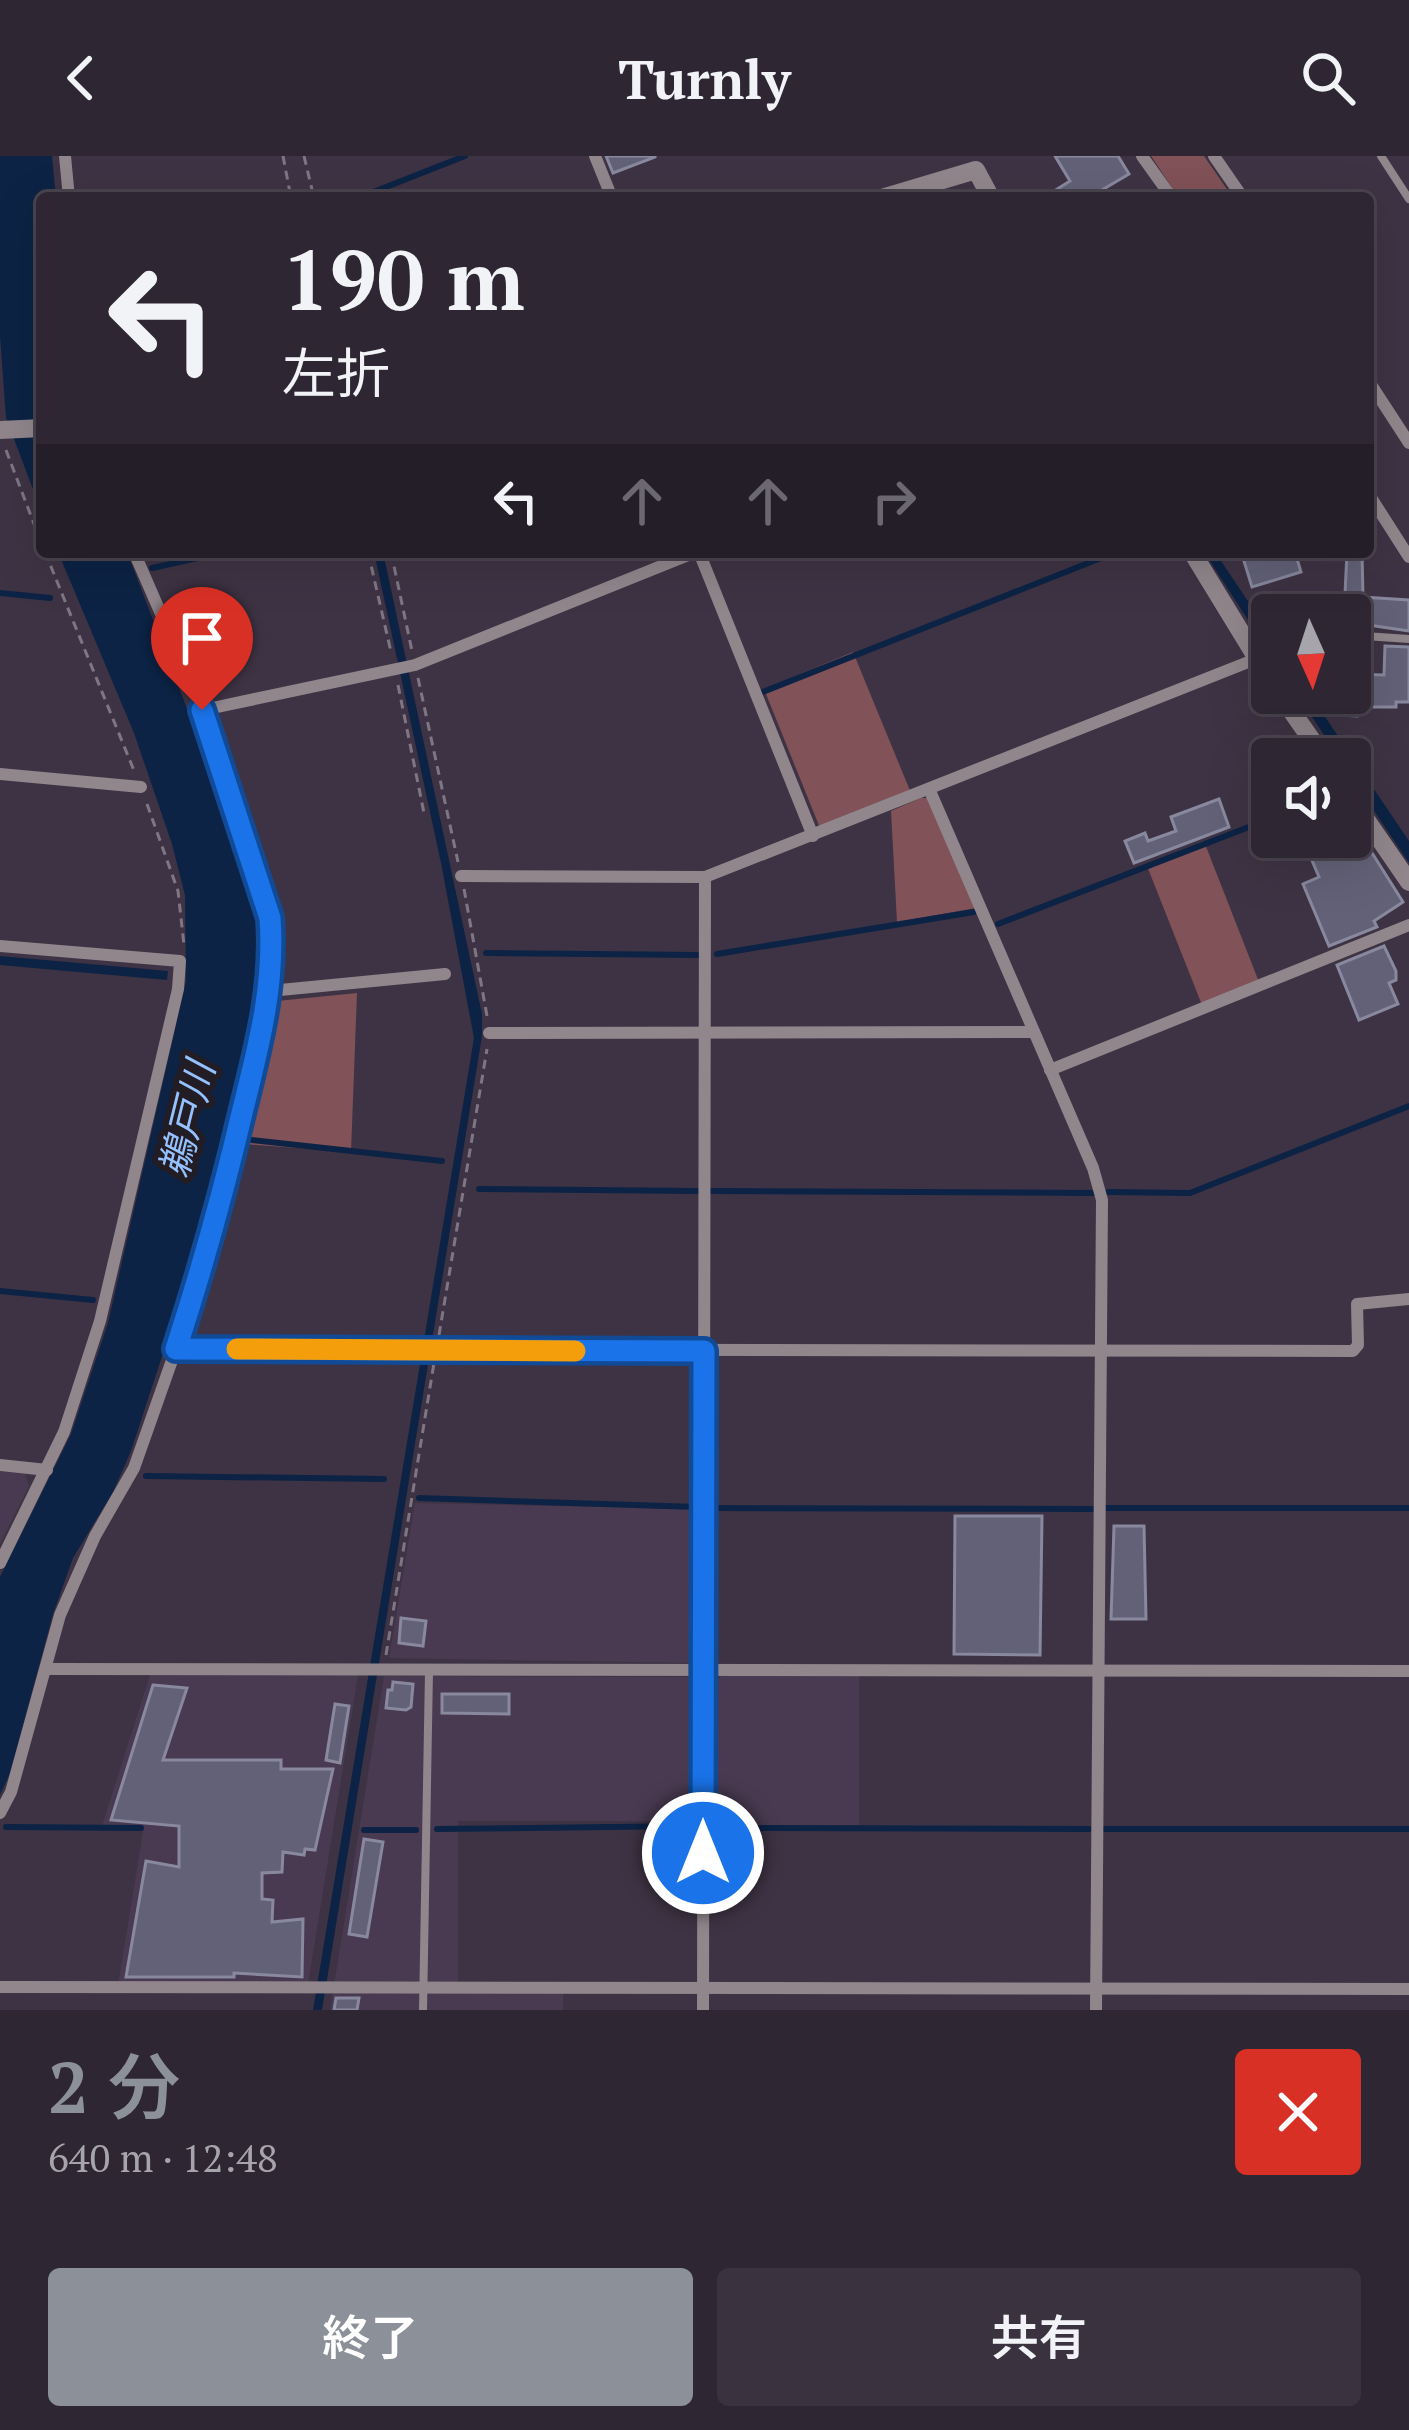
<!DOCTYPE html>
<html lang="ja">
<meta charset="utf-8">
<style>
:root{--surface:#2e2633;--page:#3a323f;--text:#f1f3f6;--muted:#a7a5ac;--line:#49434e;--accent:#8c9099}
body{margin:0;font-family:"PT Serif","Noto Sans JP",serif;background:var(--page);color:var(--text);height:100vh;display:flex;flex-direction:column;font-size:45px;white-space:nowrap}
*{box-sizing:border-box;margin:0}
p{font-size:39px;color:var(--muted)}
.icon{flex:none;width:66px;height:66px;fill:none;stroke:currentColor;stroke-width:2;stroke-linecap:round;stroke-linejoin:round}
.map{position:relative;height:1854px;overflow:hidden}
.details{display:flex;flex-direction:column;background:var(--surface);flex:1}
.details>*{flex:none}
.banner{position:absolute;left:36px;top:36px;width:1338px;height:366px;border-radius:12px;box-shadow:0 12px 48px #0002,0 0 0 3px var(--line);background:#2e2633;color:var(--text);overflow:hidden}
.needle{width:78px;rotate:177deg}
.buttons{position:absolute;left:1251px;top:438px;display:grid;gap:24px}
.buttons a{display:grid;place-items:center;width:120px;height:120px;border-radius:12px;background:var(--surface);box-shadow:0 12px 48px #0002,0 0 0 3px var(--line);font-size:60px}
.pin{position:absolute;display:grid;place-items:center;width:102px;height:102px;color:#fff;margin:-123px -51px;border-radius:50% 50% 50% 0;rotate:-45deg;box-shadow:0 0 12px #0007}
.pin .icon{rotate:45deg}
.me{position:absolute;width:132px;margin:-66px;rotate:0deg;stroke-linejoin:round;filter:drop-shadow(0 0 9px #0008)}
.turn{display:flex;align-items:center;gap:42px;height:252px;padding:0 48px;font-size:54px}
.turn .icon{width:156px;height:156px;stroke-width:2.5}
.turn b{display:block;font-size:84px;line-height:102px}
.lanes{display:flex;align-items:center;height:114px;padding:0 48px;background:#0003;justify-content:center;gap:60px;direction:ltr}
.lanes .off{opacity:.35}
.round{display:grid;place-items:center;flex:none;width:126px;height:126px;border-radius:12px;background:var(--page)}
.headline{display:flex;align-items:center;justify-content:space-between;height:204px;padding:0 48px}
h1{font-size:72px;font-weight:600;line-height:90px;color:var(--accent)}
.cta{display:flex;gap:24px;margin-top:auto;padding:24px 48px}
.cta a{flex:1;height:138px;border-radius:12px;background:var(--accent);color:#fff;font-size:48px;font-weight:600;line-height:138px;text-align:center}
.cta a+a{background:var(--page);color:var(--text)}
header{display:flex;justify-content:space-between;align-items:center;height:156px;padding:0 48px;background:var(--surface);font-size:54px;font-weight:600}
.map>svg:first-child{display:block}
</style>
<header><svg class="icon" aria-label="back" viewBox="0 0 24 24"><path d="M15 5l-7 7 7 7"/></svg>Turnly<svg class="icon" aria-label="search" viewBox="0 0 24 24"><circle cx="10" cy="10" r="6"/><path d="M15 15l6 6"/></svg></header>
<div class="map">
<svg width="1409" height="1854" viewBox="0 0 1409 1854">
<rect width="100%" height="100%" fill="#3e3344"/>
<g fill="#493a51">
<path d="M0 1315 25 1318 29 1330 0 1388Z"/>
<path d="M415 1347 699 1353 700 1501 695 1507 389 1502Z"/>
<path d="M150 1519H358L308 1828 118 1829 144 1670H102Z"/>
<path d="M722 1519 859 1520V1669H712L711 1530Z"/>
<path d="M384 1520 690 1521 696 1527 695 1665H458V1836L563 1837V1854H330Z"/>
</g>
<g fill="#815258">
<path d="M1151 0H1204L1233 42H1179Z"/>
<path d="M853 496 911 637 820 672 764 533Z"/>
<path d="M921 642H927L976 752 897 766 891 655Z"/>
<path d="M1205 688 1259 826 1202 849 1147 710Z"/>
<path d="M357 837 351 996 244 988 277 845Z"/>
</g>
<g fill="#0c2345">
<path d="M0 0H52L56 42H42V357L6 262 0 180Z"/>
<path d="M58 396H127L207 605 256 747 260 802 239 931 189 1118 131 1295 113 1336 73 1402 53 1458 10 1617 0 1639V1421L71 1278 108 1167 186 825 185 739 172 688 134 577Z"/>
<path d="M374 396H383L482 858V880L322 1854H313L474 882 441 707Z"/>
<path d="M1204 396H1215L1272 481V501Z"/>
<path d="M1296 537H1309L1409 685V707L1350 619V603H1340Z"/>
<path d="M0 800 168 815 167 824 0 809Z"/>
</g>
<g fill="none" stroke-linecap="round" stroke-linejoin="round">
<g stroke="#0c2345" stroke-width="6">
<path d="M358 42 465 0"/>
<path d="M152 412 225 396"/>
<path d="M0 437 50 442"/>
<path d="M760 537 1116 396"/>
<path d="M998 768 1272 662"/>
<path d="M486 797 699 799"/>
<path d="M717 798 974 756"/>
<path d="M252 984 442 1005"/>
<path d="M479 1033 697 1035"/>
<path d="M712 1035 1096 1037"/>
<path d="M1108 1036 1190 1037 1409 950"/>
<path d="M0 1135 93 1144"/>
<path d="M146 1320 384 1323"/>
<path d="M419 1342 697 1351"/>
<path d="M709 1352 1092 1353"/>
<path d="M1105 1352H1409"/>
<path d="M6 1671 141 1672"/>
<path d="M717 1672 1089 1673"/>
<path d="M437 1673 692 1670"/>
<path d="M1105 1673H1409"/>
<path d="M364 1674H416"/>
</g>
</g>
<g fill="#626177" stroke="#88889e" stroke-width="3">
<path d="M606 0H655V1L613 17Z"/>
<path d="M1055 0H1118L1129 18 1097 37 1101 42H1043L1070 25Z"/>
<path d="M1264 396H1295L1301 416 1252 431 1243 402Z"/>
<path d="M1347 396H1362L1363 441 1409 444V475L1355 467 1350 459H1344Z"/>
<path d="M1385 490 1409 491V546H1396V551H1358L1357 560 1340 559V537H1350V518L1384 519Z"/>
<path d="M1219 643 1229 671 1134 707 1125 685 1145 677 1148 685 1176 675 1171 661Z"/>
<path d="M1302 681H1343L1347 691 1362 681 1403 746 1374 765 1377 771 1329 790 1303 728 1319 721Z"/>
<path d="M1384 790 1396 815V824L1389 827 1398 848 1359 864 1337 809Z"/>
<path d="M955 1360H1042L1040 1499 954 1498Z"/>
<path d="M1114 1370H1144L1146 1463H1111Z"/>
<path d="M401 1462 426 1465 423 1490 399 1487Z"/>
<path d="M393 1526 413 1528 411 1551 406 1554 386 1552 388 1534H392Z"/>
<path d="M153 1529 187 1532 163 1604H281V1613H333L315 1694 305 1693 304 1699 283 1696 282 1716 262 1717V1743L273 1744 272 1766 303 1763 302 1821 234 1817V1821H126L146 1705 179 1711V1670L111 1664Z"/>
<path d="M442 1538H509V1558L442 1557Z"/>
<path d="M335 1548 349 1550 340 1607 326 1604Z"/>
<path d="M364 1683 383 1686 367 1781 349 1778Z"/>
<path d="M336 1842H359L357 1854H334Z"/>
</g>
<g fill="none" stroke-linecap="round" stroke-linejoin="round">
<g stroke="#7f7684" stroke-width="3" stroke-dasharray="9 6" stroke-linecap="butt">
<path d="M283 0 291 42"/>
<path d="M304 0 314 42"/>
<path d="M6 294 42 389"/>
<path d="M45 396 135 617"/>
<path d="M368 396 391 496"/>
<path d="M391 396 412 495"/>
<path d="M418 522 458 706"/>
<path d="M398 529 424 657"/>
<path d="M147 648 178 735 184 789"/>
<path d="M464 733 487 860"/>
<path d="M439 1179 487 893"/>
<path d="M386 1499 434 1207"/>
</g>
<g stroke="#90868c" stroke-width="8">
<path d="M1381 0 1409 43"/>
<path d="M1350 479 1409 483"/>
<path d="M423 1854 429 1515"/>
</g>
<g stroke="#90868c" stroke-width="12">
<path d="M65 0 69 42"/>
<path d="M595 0 612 42"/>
<path d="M1142 0 1172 42"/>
<path d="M1214 0 1243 42"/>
<path d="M1368 224 1409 287"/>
<path d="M1368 337 1409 401"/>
<path d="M699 396 813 680"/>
<path d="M203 554 415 509 696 396"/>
<path d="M0 618 141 631"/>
<path d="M930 635 1093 1012 1102 1044 1096 1854"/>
<path d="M461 720 705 721 1256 503"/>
<path d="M0 790 180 805 178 833 100 1165 64 1276 0 1407"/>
<path d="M270 835 445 818"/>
<path d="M489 877 1034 876"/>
<path d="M1050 914 1409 769"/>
<path d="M176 1193 1353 1195 1358 1189 1357 1148 1409 1143"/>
<path d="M0 1309 47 1314"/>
<path d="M46 1513 1409 1515"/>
<path d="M0 1657 11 1636 60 1459 95 1380 134 1312 176 1193 215 1071 270 835V762L203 554 134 396"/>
<path d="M0 1831 1409 1833"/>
<path d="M703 1854 705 721"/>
</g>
<g stroke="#90868c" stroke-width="18">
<path d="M882 42 976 14 991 42"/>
<path d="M0 274 42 272"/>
<path d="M1192 396 1272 527"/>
<path d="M1279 537 1325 603"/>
<path d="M1350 640 1409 726"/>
</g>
</g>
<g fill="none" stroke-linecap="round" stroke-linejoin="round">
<defs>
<path id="route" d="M202 554 270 762C275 828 259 889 243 953 224 1034 202 1113 176 1193L704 1195 703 1697"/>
</defs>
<use href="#route" stroke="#114b97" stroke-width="30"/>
<use href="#route" stroke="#1a73e8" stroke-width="21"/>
<path stroke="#f59e0b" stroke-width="21" d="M237 1193 575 1195"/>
</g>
<g text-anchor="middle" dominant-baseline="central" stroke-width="12" stroke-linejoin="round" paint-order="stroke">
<g font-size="39" font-style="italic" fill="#96c1ff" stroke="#221d25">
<text transform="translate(186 963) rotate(-76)">鵜戸川</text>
</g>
</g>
</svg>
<div class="buttons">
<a><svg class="needle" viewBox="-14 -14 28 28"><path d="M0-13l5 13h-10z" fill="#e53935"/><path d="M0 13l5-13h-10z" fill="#a7a5ac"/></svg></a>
<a><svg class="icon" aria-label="sound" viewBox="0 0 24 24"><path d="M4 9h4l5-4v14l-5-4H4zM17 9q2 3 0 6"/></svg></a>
</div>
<div class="pin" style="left:202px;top:554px;background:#d93025"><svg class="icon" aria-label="arrive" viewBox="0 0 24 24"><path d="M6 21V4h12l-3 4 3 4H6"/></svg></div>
<svg class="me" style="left:703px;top:1697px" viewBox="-20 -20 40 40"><circle r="17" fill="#1a73e8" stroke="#fff" stroke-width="3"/><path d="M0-11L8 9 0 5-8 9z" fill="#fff"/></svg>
<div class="banner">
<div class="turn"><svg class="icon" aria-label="left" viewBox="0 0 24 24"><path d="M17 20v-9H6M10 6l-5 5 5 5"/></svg><div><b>190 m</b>左折</div></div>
<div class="lanes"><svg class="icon" aria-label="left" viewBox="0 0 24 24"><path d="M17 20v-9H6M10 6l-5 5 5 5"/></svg><svg class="icon off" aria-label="ahead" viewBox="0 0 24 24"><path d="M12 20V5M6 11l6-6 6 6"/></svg><svg class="icon off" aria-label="ahead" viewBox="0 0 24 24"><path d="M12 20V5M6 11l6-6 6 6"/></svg><svg class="icon off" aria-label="right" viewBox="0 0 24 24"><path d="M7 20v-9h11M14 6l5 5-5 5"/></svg></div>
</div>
</div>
<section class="details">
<div class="headline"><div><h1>2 分</h1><p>640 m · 12:48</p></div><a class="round" style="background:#d93025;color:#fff"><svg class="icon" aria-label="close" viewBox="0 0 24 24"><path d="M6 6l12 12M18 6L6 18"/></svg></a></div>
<div class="cta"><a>終了</a><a>共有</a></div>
</section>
